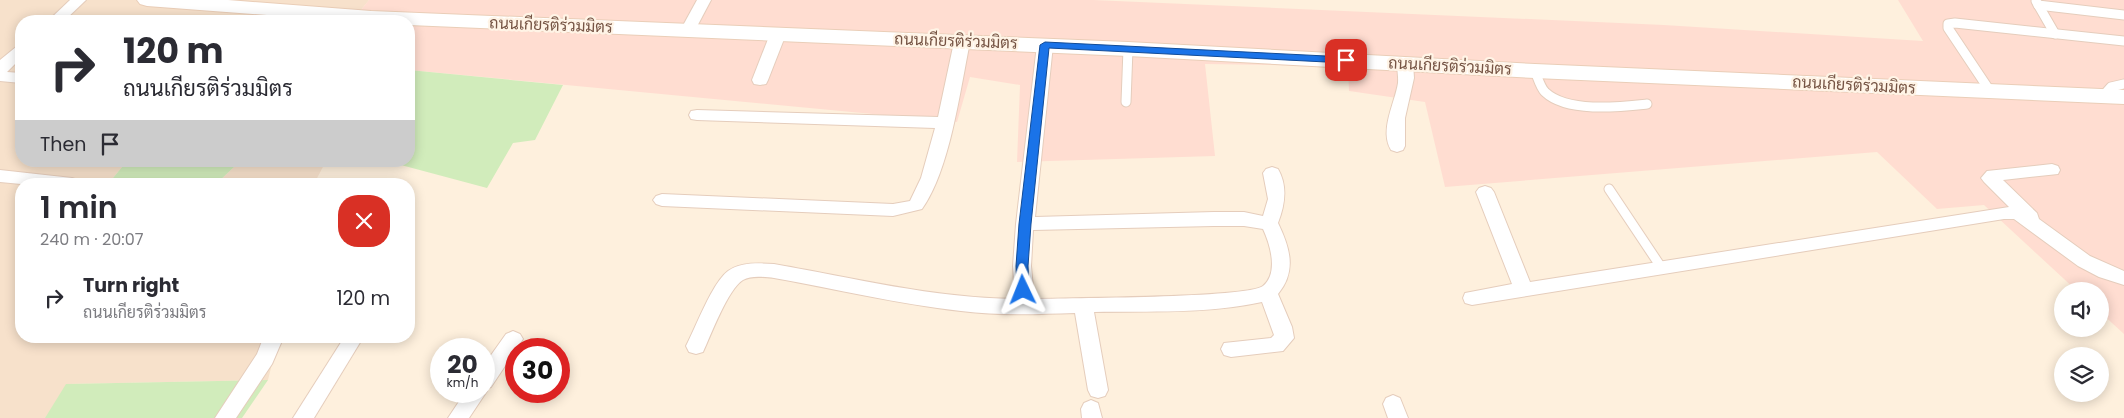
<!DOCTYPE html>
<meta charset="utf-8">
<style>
:root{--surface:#fff;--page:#f2f2f3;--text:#2b2b33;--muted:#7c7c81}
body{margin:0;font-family:Poppins,Sarabun,sans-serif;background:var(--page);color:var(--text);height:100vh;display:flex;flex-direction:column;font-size:19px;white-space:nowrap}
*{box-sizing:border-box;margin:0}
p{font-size:16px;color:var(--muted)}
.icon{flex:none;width:28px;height:28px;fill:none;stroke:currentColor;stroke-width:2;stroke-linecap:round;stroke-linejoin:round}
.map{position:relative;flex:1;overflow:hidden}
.panel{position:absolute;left:15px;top:178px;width:400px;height:165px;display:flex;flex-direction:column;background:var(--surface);border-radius:20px;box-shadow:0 2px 12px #0003}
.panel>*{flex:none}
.guide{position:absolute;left:15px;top:15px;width:400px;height:152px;border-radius:20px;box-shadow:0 2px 12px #0003;background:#fff;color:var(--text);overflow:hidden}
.controls{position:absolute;left:2054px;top:282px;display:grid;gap:10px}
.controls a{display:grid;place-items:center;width:55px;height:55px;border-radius:50%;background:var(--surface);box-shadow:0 2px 12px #0003;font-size:25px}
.speed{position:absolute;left:430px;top:338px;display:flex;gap:10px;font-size:25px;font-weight:700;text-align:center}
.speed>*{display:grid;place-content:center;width:65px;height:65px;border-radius:50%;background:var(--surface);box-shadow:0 2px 12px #0003;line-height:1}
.speed small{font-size:12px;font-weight:400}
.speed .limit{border:8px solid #d22;background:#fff;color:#111}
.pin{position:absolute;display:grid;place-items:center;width:42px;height:42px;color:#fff;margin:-21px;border-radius:10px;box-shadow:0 2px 8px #0006}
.me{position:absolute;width:55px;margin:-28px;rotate:358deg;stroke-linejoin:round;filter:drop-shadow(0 0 4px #0008)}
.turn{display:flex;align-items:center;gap:18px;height:105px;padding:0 25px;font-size:22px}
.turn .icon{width:65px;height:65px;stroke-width:2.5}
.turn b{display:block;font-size:35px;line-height:42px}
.then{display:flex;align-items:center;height:48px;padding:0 25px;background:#0003;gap:10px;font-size:19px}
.round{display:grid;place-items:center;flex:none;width:52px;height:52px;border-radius:20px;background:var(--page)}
.headline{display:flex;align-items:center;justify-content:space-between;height:85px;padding:0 25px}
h1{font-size:30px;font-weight:600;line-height:38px}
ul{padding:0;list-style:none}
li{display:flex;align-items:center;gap:15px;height:70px;padding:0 25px}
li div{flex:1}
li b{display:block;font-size:19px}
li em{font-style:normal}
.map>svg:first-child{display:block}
</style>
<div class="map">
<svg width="2124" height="418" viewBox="0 0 2124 418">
<rect width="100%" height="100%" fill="#fef0dd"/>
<g fill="#f7e1cb">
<path d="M0 0H369L352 21H21V161H127L108 184H21V336H279L268 380 67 384 46 418H0Z"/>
<path d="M281 161H326L314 184H216L234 167Z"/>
</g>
<path fill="#ffddd1" d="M369 0H1093L1664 25 1923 41 1898 0H2124V334L2100 312V291H2077L1984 205 1937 209 1877 152 1445 187 1425 102 1349 91 1348 66 1205 64 1215 156 1017 162 1020 85 970 77 957 122 409 70V21H352Z"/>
<g fill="#d1ecbb">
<path d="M409 70 563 85 535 140 513 143 487 188 386 161H409Z"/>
<path d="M127 161H281L234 167 216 184H108Z"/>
<path d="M268 380 242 418H45L66 384Z"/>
</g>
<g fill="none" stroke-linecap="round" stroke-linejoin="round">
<defs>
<g id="lane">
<path d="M2036 1 2055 34"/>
<path d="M2038 5 2124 15"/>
<path d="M1535 71C1538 78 1540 87 1545 92 1567 113 1619 107 1647 104"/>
<path d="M1990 91 1948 28V24L1955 23 2124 41"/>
<path d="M2103 96 2111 87 2124 84"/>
<path d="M1126 102 1128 49"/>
<path d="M1609 189 1661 267"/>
</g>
<g id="street">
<path d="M70 0H86L64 21H48Z"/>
<path d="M697 0H711L693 34H683L680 31Z"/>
<path d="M778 29 783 31 786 34 768 80 766 84 760 85 754 84 752 80 770 34 773 31Z"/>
<path d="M962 37 967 39 970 42C960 90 950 170 922 209L893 216 662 206 656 204 653 200 656 196 662 194 893 204 910 201 921 178 935 128 697 120 691 119 689 115 691 111 697 110 938 117 954 42 957 39Z"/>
<path d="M1045 40 1050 42 1053 45 1035 217 1214 212H1244L1263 216 1268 199 1263 173 1266 169 1272 167 1278 169C1288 186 1285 205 1278 223 1290 248 1297 271 1278 294L1292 327 1294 338 1283 351 1231 357 1224 355 1221 349 1224 343 1271 338 1274 335 1262 302C1208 314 1149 311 1094 312L1108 390 1105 396 1098 398 1091 396 1088 390 1075 313C1037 314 999 316 961 311 898 304 836 289 774 278 765 277 751 275 743 280 728 289 711 335 703 352L696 354 689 352 686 346C696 327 712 283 728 271 741 262 759 263 774 264 854 278 933 298 1015 299L1013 266 1016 224 1037 45 1040 42ZM1214 226H1244L1263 229C1270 244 1279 273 1263 286 1248 298 1065 298 1034 299L1031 266 1033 230Z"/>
<path d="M21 45V58L7 72 21 73V83L0 81V60L16 47Z"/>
<path d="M1405 58 1410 59 1413 63 1414 78 1405 118V146L1403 150 1397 152 1391 150C1379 130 1395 103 1398 83 1399 75 1395 66 1400 59Z"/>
<path d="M2052 164 2058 166 2060 170 2058 174 2003 180 2037 213 2039 219 2090 256 2124 271V285L2099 277 2078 266 2014 219H2004L1472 305 1465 303 1463 298 1465 293 1512 284 1476 192 1479 188 1485 186 1491 188 1494 192 1530 282 2009 207 1984 182 1981 178 1987 171Z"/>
<path d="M0 170 72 178 78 180 80 184H21L0 182Z"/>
<path d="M513 331 520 334 523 339 491 387 486 389 487 391 469 418H448L466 391H484V365L506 334Z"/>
<path d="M264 336H284L272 364 236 418H215L257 354Z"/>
<path d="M345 336H364L314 418H293Z"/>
<path d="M1393 395 1400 398 1408 418H1388L1383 404 1386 398Z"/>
<path d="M1091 400 1098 403 1102 418H1082L1081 409 1084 403Z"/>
</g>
<path id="secondary" d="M137 0H228L371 11 1128 42 1535 64 2124 90V104L1535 78 1128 56 409 25V21H345L147 6 140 4Z"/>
</defs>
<use href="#lane" stroke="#e5cdbc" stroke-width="11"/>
<use href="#street" stroke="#e5cdbc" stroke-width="2"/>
<use href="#secondary" stroke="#eaceb8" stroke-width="2"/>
<use href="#lane" stroke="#fff" stroke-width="9"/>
<use href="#street" fill="#fff" fill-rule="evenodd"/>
<use href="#secondary" fill="#fff" fill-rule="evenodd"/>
</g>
<path fill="#1a73e8" stroke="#114b97" d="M1045 42 1346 57 1351 60 1346 63 1049 48 1031 224 1028 266 1029 290 1027 293H1019L1017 290 1016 266 1019 224 1040 45Z"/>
<g text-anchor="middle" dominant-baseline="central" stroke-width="4.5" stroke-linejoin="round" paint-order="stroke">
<g font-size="16" fill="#765444" stroke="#fff4e6">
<text transform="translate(551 25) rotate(2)">ถนนเกียรติร่วมมิตร</text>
<text transform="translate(956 41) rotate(2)">ถนนเกียรติร่วมมิตร</text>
<text transform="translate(1450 66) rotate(3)">ถนนเกียรติร่วมมิตร</text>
<text transform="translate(1854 85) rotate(3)">ถนนเกียรติร่วมมิตร</text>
</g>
</g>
</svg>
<div class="controls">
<a><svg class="icon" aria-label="sound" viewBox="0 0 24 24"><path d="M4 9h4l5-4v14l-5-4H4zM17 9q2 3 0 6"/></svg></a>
<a><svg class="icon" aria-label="layers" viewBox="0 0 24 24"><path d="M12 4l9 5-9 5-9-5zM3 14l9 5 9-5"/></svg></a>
</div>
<div class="speed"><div>20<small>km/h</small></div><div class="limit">30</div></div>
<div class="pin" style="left:1346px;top:60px;background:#d93025"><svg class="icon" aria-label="arrive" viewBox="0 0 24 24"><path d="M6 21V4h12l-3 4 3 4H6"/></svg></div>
<svg class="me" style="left:1023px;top:290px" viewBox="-20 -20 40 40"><path d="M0-17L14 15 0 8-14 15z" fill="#1a73e8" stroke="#fff" stroke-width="4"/></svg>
<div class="guide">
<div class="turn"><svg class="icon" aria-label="right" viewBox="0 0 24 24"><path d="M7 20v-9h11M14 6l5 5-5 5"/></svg><div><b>120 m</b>ถนนเกียรติร่วมมิตร</div></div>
<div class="then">Then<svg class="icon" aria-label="arrive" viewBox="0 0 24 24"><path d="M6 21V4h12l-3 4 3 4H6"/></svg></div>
</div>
<section class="panel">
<div class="headline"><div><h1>1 min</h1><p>240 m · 20:07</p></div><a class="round" style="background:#d93025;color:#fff"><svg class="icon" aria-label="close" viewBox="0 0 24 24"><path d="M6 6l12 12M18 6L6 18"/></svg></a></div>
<ul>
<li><svg class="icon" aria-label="right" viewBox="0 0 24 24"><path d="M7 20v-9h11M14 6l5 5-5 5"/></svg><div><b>Turn right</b><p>ถนนเกียรติร่วมมิตร</p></div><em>120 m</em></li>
</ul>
</section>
</div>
